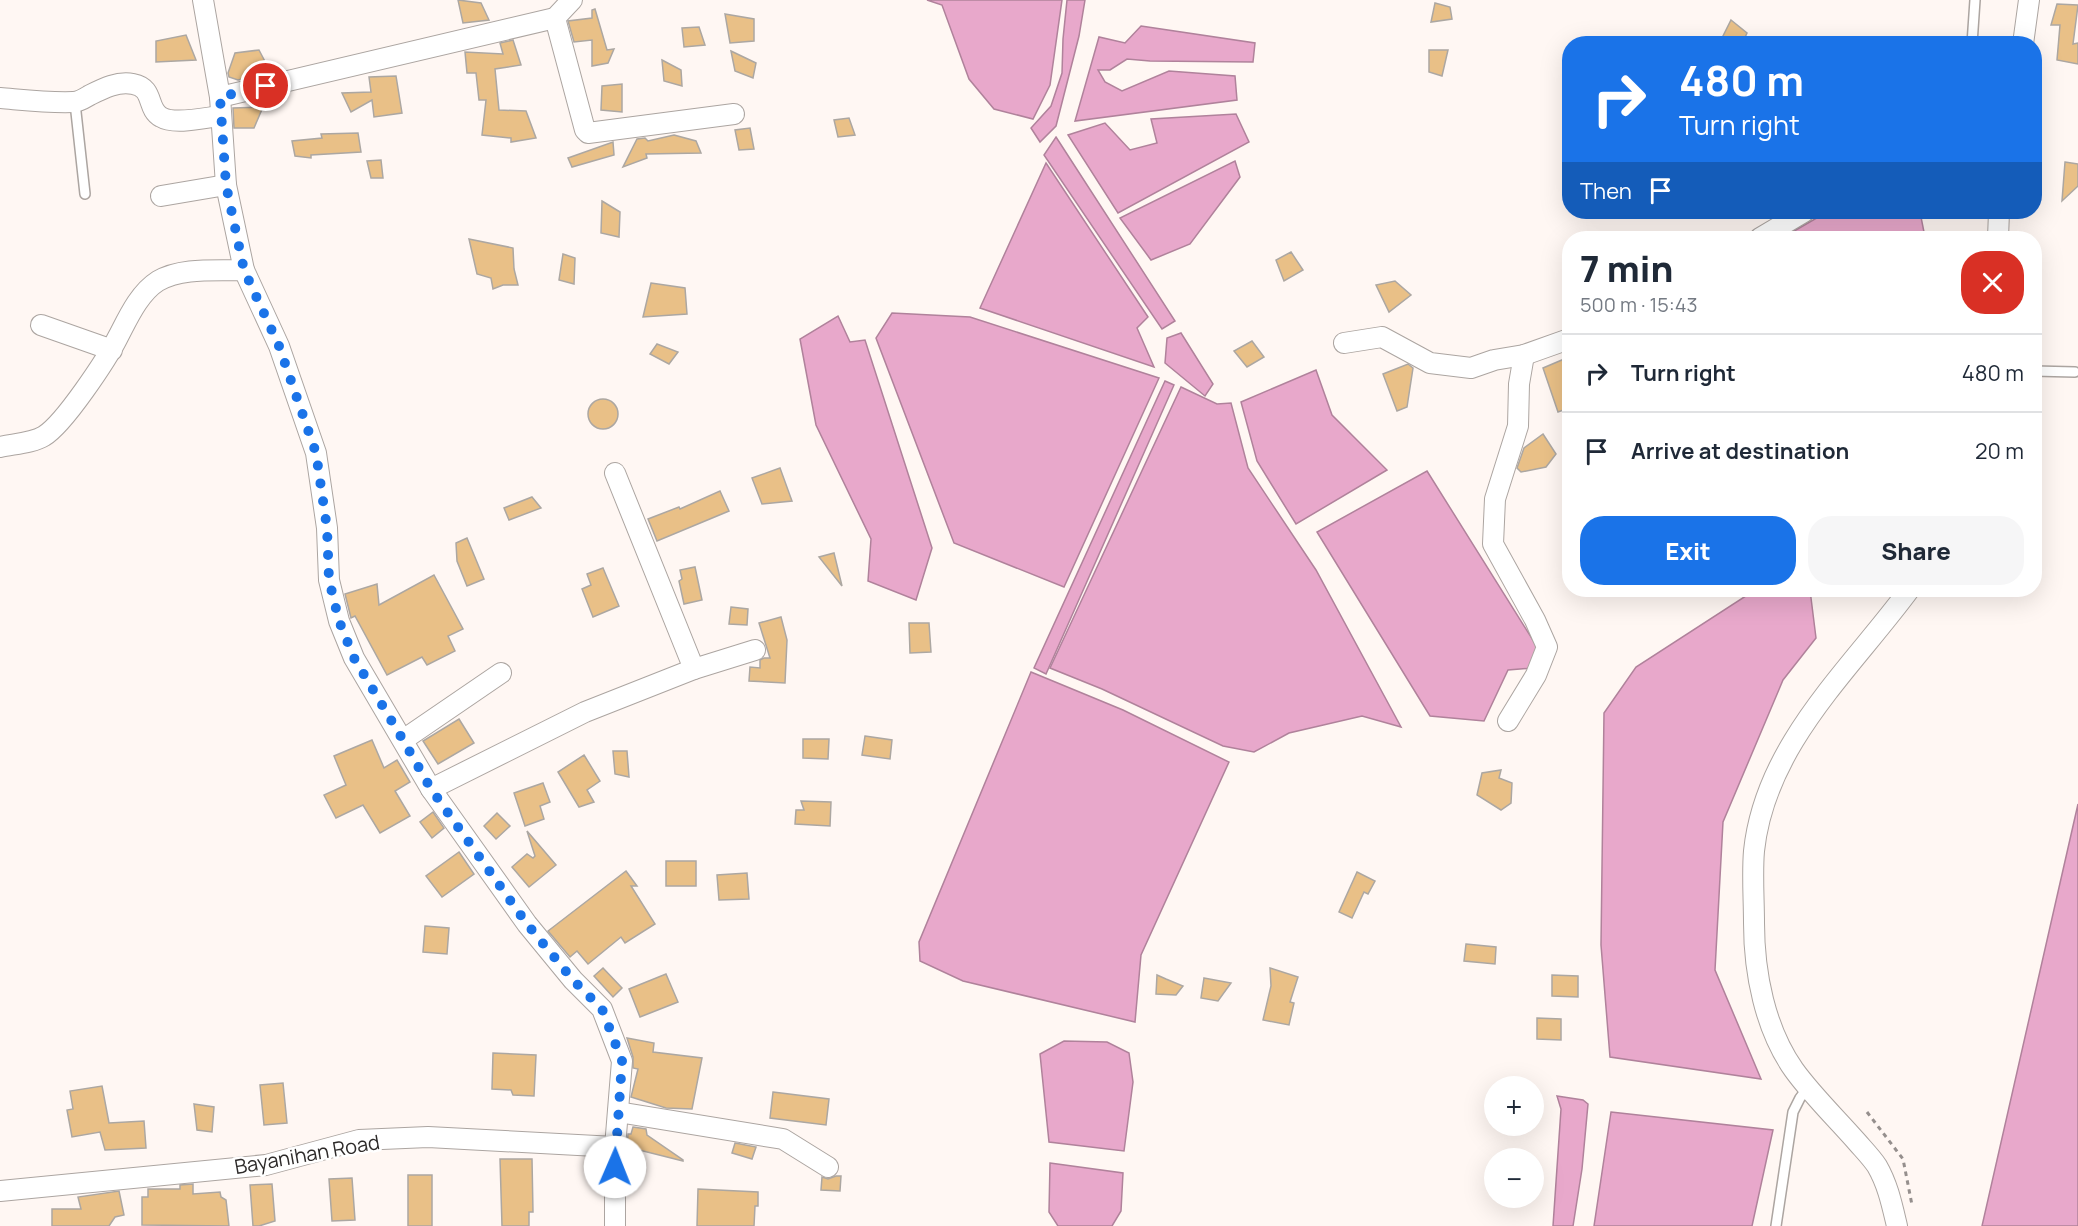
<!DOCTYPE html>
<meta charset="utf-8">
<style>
:root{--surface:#fff;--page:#f6f6f7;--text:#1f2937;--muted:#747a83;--line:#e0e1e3;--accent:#1a73e8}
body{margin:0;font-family:Manrope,sans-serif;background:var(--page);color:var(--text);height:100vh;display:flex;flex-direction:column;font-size:22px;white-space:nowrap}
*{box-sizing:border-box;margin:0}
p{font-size:20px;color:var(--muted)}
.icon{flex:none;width:33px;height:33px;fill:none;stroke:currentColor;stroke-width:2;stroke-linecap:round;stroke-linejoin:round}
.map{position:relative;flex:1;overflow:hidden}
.details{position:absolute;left:1562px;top:231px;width:480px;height:366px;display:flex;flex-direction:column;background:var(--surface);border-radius:24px;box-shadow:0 6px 24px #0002}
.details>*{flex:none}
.banner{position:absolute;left:1562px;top:36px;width:480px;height:183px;border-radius:24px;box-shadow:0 6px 24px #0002;background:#1a73e8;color:#fff;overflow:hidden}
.buttons{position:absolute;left:1484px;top:1076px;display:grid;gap:12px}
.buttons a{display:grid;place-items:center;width:60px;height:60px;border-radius:50%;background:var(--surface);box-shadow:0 6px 24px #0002;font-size:30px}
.pin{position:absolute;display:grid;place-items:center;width:51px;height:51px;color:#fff;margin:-26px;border:3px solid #fff;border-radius:50%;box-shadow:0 2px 6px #0007}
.me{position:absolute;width:66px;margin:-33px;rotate:1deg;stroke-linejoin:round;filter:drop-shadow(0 0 4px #0008)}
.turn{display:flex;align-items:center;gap:21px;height:126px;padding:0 18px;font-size:27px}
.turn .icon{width:78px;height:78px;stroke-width:2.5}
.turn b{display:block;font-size:42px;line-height:51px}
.then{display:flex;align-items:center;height:57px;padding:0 18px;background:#0003;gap:12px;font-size:22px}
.round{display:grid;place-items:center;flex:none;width:63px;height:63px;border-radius:24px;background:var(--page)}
.summary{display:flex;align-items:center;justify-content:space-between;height:102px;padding:0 18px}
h1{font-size:36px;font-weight:800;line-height:45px}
.primary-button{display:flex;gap:12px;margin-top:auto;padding:12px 18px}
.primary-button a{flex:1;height:69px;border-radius:24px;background:var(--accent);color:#fff;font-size:24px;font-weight:800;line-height:69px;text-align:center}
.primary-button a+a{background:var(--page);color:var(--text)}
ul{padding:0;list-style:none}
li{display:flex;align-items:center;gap:18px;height:78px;padding:0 18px;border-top:2px solid var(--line)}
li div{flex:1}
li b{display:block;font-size:22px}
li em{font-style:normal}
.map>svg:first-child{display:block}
</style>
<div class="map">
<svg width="2078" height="1226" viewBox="0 0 2078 1226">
<rect width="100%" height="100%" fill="#fff7f3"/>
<g fill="#e8a8cb" stroke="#b0829b" stroke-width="1.5">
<path d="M927 0H1062L1050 85 1033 119 994 109 969 79 942 5Z"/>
<path d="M1067 0H1085L1079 36 1056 126 1040 142 1031 128 1051 106 1062 73 1063 39Z"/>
<path d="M1141 26 1255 43 1253 62 1150 61 1127 59 1110 70H1098L1105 82 1122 91 1169 71 1235 76 1237 100 1075 121 1099 37 1125 43Z"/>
<path d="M1236 114 1249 142 1118 213 1068 135 1105 123 1130 150 1157 143 1151 119Z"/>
<path d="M1056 137 1175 321 1162 329 1044 155Z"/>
<path d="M1235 161 1240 177 1190 244 1151 260 1120 218Z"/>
<path d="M1046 163 1148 317 1137 328 1154 367 980 308Z"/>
<path d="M1827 212H1920L1925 237 1924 238H1782Z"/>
<path d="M892 313 970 317 1159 378 1064 587 954 543 876 338Z"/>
<path d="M838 316 850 342 865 340 932 548 916 600 868 581 871 539 816 425 800 339Z"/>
<path d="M1181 333 1213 384 1205 396 1165 363 1167 338Z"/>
<path d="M1316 370 1332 415 1387 470 1296 524 1257 461 1241 402Z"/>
<path d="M1165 381 1174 385 1046 674 1034 668Z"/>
<path d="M1181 387 1217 404 1231 403 1248 468 1316 570 1401 727 1362 716 1289 733 1254 752 1223 746 1102 689 1050 668Z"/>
<path d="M1427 471 1541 653 1534 668 1508 670 1484 721 1430 716 1317 532Z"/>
<path d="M1755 590H1810L1816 638 1783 680 1723 822 1715 970 1761 1079 1610 1057 1601 945 1604 713 1636 667Z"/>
<path d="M1031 672 1123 710 1229 762 1141 955 1135 1022 963 981 920 961 919 942Z"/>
<path d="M2078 804V1226H1982Z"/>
<path d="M1064 1041 1107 1042 1129 1053 1133 1082 1124 1151 1049 1142 1040 1054Z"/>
<path d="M1557 1096 1583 1100 1588 1104 1582 1169 1573 1226H1553L1561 1109Z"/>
<path d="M1611 1112 1773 1130 1752 1226H1594Z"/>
<path d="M1050 1163 1123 1173 1121 1211 1112 1226H1058L1049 1212Z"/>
</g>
<g fill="#e9c087" stroke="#aca7a2" stroke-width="1.5">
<path d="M458 0 481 3 489 20 463 23Z"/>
<path d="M1435 3 1450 7 1452 19 1431 22Z"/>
<path d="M2057 4 2078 5 2073 44 2078 43V64L2057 60 2060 25H2051Z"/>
<path d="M595 9 607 50 614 49 608 63 592 66V40L574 42 568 21 592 18V10Z"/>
<path d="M725 14 754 19V41L730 43Z"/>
<path d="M1731 20 1747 33 1742 44H1719Z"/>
<path d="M699 27 705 45 684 47 682 28Z"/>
<path d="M186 35 196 60 156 62V41Z"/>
<path d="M513 40 521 65 495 69 499 110 526 111 536 138 511 142V138L482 135 486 100H479L476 73H467L465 52 503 54 500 43Z"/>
<path d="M259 50 271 73 238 80 229 77 228 73 235 53Z"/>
<path d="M1429 50H1448L1442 76 1429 72Z"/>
<path d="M731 51 756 63 753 78 735 71Z"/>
<path d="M662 60 681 70 682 86 664 81Z"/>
<path d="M396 76 402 113 374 117 372 100 351 112 342 93 371 92 369 77Z"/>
<path d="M622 84V112L601 110 602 86Z"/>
<path d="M263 107 254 128H234L233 108Z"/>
<path d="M849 118 855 135 838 137 834 120Z"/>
<path d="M750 128 754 149 739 150 735 130Z"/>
<path d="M358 133 361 152 311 155V158L295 156 292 141 322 138 321 134Z"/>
<path d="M674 135 696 141 701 153 646 154 647 158 623 167 637 139 645 138 648 141Z"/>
<path d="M613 142 614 155 572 167 568 158Z"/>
<path d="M381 160 383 178H371L367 161Z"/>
<path d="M2065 162 2078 164V186L2062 201Z"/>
<path d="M602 201 620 212 619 237 601 233Z"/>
<path d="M469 239 513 248 514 269 518 285H503L493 289 491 278 477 274Z"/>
<path d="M1291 252 1303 270 1284 281 1276 260Z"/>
<path d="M563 254 575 258 574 284 559 280Z"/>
<path d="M1395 281 1411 295 1389 312 1376 285Z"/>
<path d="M651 283 685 288 687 314 643 317Z"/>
<path d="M1252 341 1264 357 1247 367 1234 351Z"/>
<path d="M657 344 678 352 669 364 650 354Z"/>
<path d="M1569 357V408L1558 412 1543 368Z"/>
<path d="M1408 364 1413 368 1407 407 1397 411 1383 374Z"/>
<circle cx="603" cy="414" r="15"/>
<path d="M1543 434 1556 454 1546 467 1521 472 1517 468 1524 448Z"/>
<path d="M780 468 792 501 762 504 752 478Z"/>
<path d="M720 491 729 511 657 541 648 519 679 507 680 509Z"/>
<path d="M532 497 541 508 509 520 504 508Z"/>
<path d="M467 538 484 579 467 586 457 561 456 543Z"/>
<path d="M834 553 842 586 819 557Z"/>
<path d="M695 567 702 600 684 604 679 581 682 579 680 570Z"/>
<path d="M603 568 619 606 593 617 582 589 591 585 587 574Z"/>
<path d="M434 575 463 629 448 636 455 651 427 665 422 657 387 675 355 616 351 618 345 594 377 584 379 605Z"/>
<path d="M731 607 748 609 747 625 729 624Z"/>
<path d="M781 617 787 640 785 683 749 681 750 667 760 668V660L764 658H770L759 623Z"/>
<path d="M909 623H929L931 652 910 653Z"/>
<path d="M459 719 474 743 438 764 423 741Z"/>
<path d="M865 736 892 740 890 759 862 755Z"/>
<path d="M803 739H829L828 759 803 758Z"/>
<path d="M372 740 384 768 397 760 410 782 395 791 410 816 380 833 363 805 336 818 324 795 346 785 334 756Z"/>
<path d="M613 751H627L629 777 615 774Z"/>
<path d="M584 755 600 781 587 790 594 802 579 807 558 772Z"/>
<path d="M1501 770 1499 778 1512 783 1511 803 1501 810 1477 795 1482 773Z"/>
<path d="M543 783 550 802 540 806 544 819 525 826 514 793Z"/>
<path d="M801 801 831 802 830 826 795 824 796 810H804Z"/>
<path d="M433 812 444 828 432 838 420 822Z"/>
<path d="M497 813 510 826 496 839 484 826Z"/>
<path d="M527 831 556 865 529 887 512 867 527 854 533 858 535 856Z"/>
<path d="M459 852 474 874 442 897 426 876Z"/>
<rect x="666" y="861" width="30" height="25"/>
<path d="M626 871 637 886H631L655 924 625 943 621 937 588 964 577 951 570 957 548 931Z"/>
<path d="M1357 872 1375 881 1368 894 1364 892 1352 918 1339 912Z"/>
<path d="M747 873 749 899 719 900 717 875Z"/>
<path d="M425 926 449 928 447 954 423 952Z"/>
<path d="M1466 944 1496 947 1495 964 1464 961Z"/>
<path d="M603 968 622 988 613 997 594 976Z"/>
<path d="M1270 968 1298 977 1290 1002 1294 1003 1289 1025 1263 1020 1271 986Z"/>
<path d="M666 974 678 1002 640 1017 629 989Z"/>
<path d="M1157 975 1166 979 1183 986 1176 995 1156 994Z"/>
<path d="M1552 975 1578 976V997L1552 996Z"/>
<path d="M1204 978 1231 983 1218 1001 1201 998Z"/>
<path d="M1537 1018 1561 1019V1040L1537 1039Z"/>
<path d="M627 1038 654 1043 653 1052 702 1058 692 1109 666 1108 631 1097 638 1069 633 1068V1057Z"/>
<path d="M493 1053 536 1055 534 1096 513 1095 511 1090 492 1089Z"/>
<path d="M283 1083 287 1123 264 1125 260 1085Z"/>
<path d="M102 1086 109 1123 144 1121 146 1148 105 1150 100 1132 72 1137 67 1110 73 1109 70 1091Z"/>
<path d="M773 1092 829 1099 826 1125 770 1118Z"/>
<path d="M194 1104 214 1107 212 1132 197 1130Z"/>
<path d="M633 1127 646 1129 647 1135 683 1160V1161L627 1147 628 1134H631Z"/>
<path d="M735 1143 756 1147 752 1159 732 1153Z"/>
<path d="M500 1159H532L533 1212H529V1226H502Z"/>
<rect x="408" y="1175" width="24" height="51"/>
<path d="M836 1176H841L840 1191 821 1190 822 1177 828 1179Z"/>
<path d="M352 1178 355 1220 332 1221 329 1179Z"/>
<path d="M193 1184V1194L220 1192 221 1197 226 1200 229 1226 142 1225V1197H148V1189H180V1185Z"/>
<path d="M272 1184 275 1221 259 1226H253L250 1185Z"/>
<path d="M698 1189 758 1192V1206H755L754 1226H697Z"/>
<path d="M119 1191 124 1215 115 1217 109 1226H52V1209H81L78 1197Z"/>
</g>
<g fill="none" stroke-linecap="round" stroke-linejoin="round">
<defs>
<g id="service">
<path d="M1972 44 1975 0"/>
<path d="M75 103 85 194"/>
<path d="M2034 371 2075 372"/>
<path d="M1776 1226 1793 1112 1800 1098 1809 1086"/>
</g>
<g id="minor">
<path d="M203 0 220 97 226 185 244 270 279 346 316 453 327 528 329 580 339 621 354 658 431 789 527 924 573 980 602 1009 622 1061 615 1147V1226"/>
<path d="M555 18 585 130 588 133 734 114"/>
<path d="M2023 44 2029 0"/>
<path d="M220 97 555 18 572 0"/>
<path d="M0 98C24 100 49 103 73 102 79 102 85 98 90 95 104 88 118 81 133 84 155 88 146 109 161 117 174 125 204 118 220 116"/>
<path d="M161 196 226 185"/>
<path d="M1760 238 1804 212"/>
<path d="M1998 238 1999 212"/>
<path d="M41 325 112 350"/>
<path d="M1344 343 1382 337 1430 363 1471 368 1494 360 1524 355 1569 339"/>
<path d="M0 447C13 444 33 443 44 436 64 424 107 359 118 337 128 318 139 293 158 281 182 267 216 271 244 270"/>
<path d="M615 473 694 669"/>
<path d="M1508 721 1536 675 1547 647 1535 620 1493 544 1495 499 1518 426 1519 384 1524 355"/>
<path d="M403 740 501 673"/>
<path d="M431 789 585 712 694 669 755 650"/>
<path d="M618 1112 783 1139 828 1167"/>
<path d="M0 1191 266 1165 359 1140 428 1137 615 1147"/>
<path d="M1897 1226C1892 1205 1888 1185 1877 1166 1871 1157 1863 1149 1857 1142 1836 1118 1812 1095 1794 1070 1765 1029 1754 973 1754 923 1754 900 1752 874 1754 851 1765 745 1850 670 1909 590"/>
</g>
</defs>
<use href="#service" stroke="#aca5a1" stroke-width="12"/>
<use href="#minor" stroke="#aca5a1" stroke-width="22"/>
<path stroke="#958f8d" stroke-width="3" stroke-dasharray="4.5 4.5" stroke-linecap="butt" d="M1867 1112 1903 1159 1912 1205"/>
<use href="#service" stroke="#fff" stroke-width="9"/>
<use href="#minor" stroke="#fff" stroke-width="20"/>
</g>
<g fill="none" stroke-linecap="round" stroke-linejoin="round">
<path stroke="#1a73e8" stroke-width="10" stroke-dasharray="0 18" d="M266 86 220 97 226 185 244 270 279 346 316 453 327 528 329 580 339 621 354 658 403 740 431 789 527 924 573 980 602 1009 622 1061 615 1167"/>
</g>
<g text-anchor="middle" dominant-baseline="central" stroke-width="5" stroke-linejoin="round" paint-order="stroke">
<g font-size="20" fill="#2e2b2a" stroke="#fff">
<text transform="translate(307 1154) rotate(-10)">Bayanihan Road</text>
</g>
</g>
</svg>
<div class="buttons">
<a>+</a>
<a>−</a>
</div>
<div class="pin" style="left:266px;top:86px;background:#d93025"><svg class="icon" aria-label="arrive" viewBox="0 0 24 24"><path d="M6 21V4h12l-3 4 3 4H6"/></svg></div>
<svg class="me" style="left:615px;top:1167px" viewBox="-20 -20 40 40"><circle r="19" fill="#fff"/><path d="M0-13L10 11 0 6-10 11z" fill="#1a73e8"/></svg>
<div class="banner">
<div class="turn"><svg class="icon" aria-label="right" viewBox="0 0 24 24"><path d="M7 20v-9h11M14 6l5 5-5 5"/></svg><div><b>480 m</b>Turn right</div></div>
<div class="then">Then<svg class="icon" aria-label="arrive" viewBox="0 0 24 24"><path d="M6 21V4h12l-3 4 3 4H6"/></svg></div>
</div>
<section class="details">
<div class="summary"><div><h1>7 min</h1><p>500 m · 15:43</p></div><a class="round" style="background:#d93025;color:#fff"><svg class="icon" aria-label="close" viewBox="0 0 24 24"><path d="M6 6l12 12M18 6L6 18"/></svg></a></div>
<ul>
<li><svg class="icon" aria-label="right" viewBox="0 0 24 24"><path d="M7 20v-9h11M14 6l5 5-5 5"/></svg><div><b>Turn right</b></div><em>480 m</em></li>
<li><svg class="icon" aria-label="arrive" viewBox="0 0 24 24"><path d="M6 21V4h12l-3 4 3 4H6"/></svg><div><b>Arrive at destination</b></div><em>20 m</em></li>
</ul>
<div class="primary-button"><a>Exit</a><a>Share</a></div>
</section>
</div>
